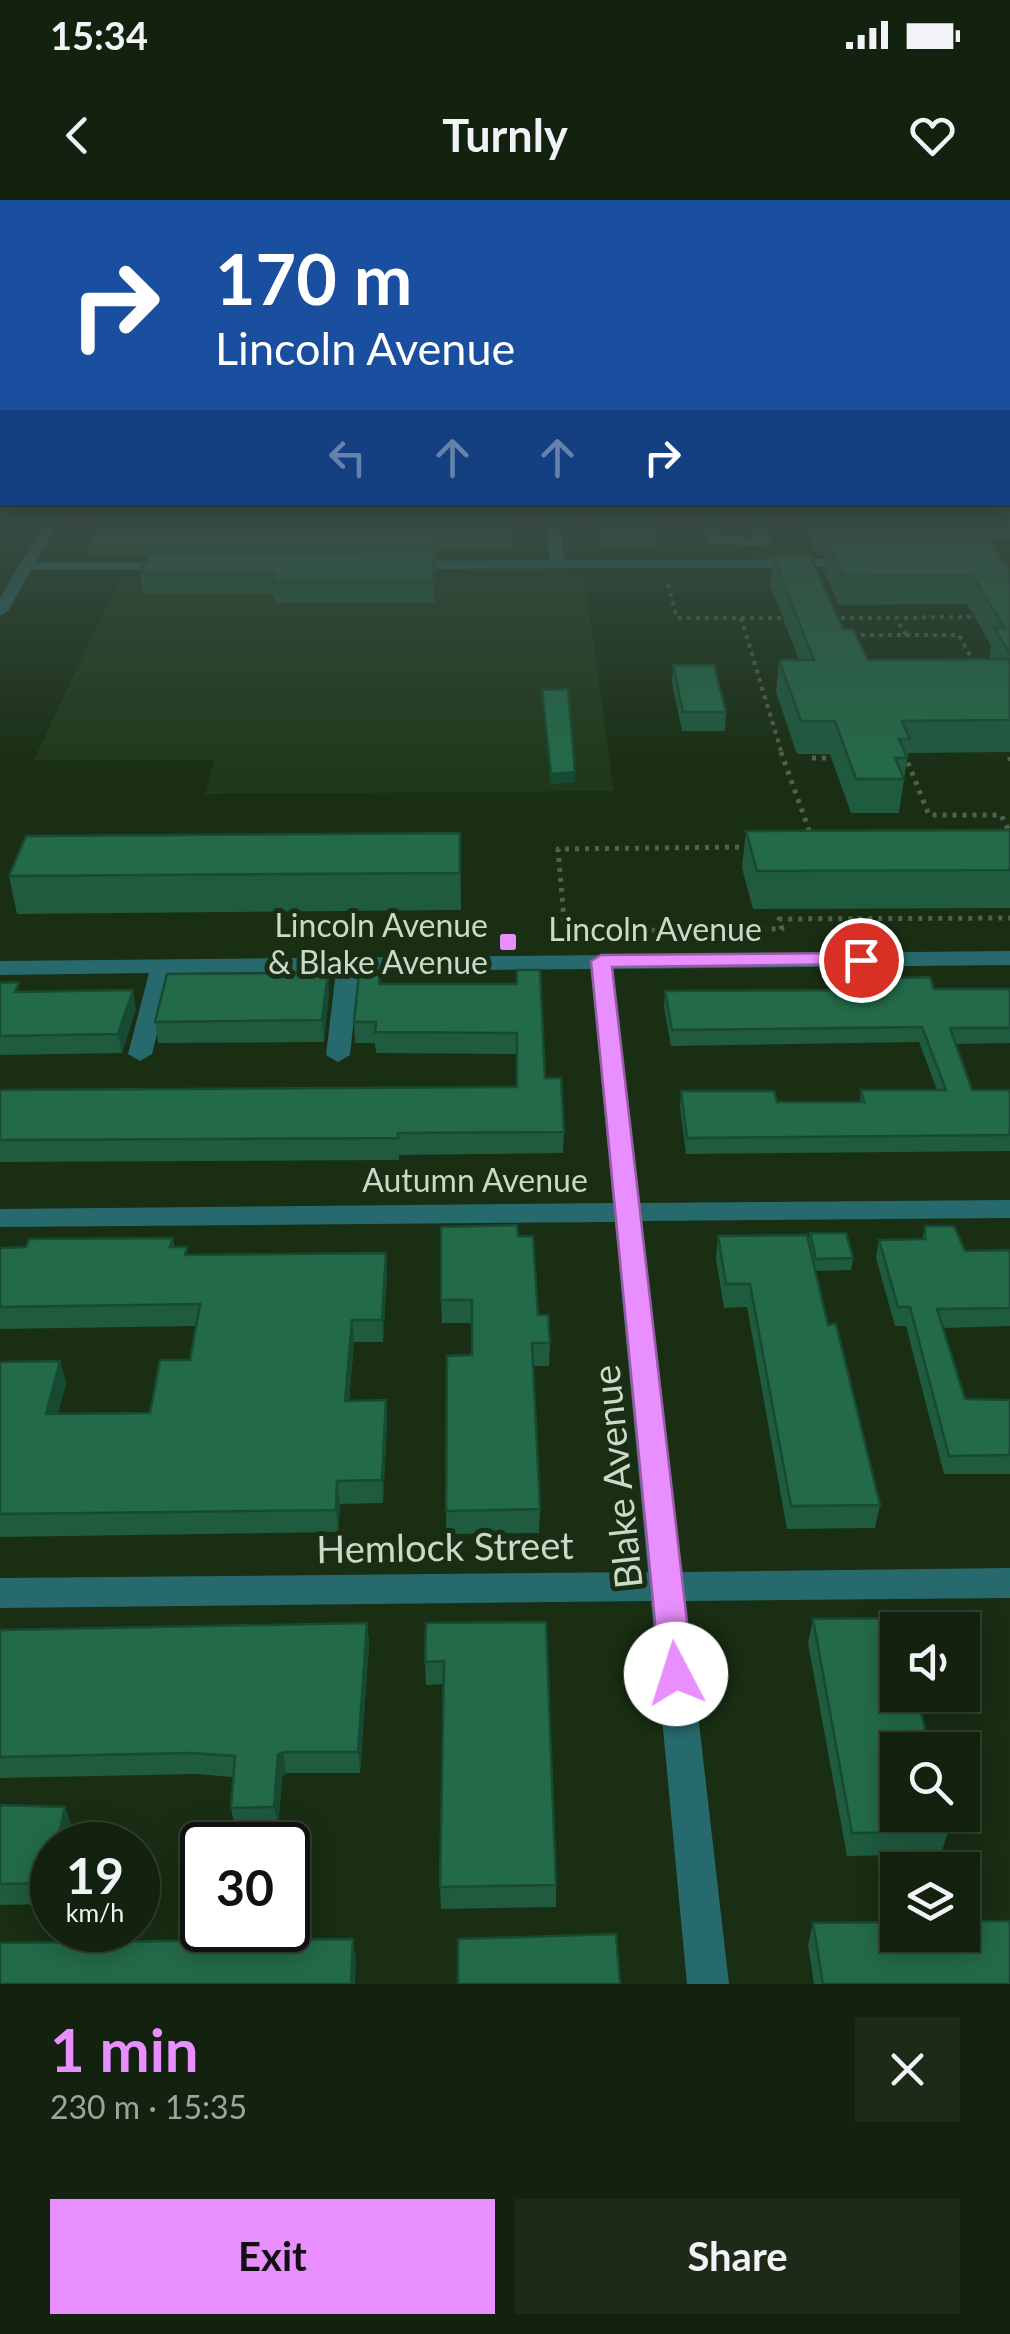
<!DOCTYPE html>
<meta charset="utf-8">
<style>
:root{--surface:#13220e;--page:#1c2a17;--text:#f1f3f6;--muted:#9da49e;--line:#323f2e;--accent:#e88eff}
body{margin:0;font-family:Lato,sans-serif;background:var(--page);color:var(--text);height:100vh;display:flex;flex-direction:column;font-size:38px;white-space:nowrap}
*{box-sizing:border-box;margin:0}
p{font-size:32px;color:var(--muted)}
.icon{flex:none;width:55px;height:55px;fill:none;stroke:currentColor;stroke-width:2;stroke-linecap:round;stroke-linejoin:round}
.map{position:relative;height:1784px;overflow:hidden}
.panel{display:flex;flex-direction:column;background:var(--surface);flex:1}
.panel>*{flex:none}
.banner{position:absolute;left:0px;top:0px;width:1010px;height:305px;box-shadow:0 5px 25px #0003,0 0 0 2px var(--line);background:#1a4fa0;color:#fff;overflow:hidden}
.tools{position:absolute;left:880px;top:1412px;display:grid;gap:20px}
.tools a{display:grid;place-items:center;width:100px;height:100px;border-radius:0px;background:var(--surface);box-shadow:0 5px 25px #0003,0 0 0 2px var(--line);font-size:50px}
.speed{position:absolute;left:30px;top:1622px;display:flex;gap:20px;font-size:50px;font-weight:700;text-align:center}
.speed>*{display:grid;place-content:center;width:130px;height:130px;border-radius:50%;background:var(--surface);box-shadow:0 5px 25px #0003,0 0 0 2px var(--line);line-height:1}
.speed small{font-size:25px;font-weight:400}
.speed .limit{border:5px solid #111;border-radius:15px;background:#fff;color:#111}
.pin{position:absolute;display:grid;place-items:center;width:85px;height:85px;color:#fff;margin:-42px;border:5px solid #fff;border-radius:50%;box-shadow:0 2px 10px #0007}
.me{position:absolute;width:110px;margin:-55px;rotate:355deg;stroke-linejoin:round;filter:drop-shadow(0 0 8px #0008)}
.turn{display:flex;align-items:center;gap:35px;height:210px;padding:0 50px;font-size:45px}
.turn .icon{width:130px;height:130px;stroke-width:2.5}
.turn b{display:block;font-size:70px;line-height:85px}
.lanes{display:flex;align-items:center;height:95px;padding:0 50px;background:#0003;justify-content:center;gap:50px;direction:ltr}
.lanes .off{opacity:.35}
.round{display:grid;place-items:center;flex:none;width:105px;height:105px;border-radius:0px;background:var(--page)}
.headline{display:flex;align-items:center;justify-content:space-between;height:170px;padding:0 50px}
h1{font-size:60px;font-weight:700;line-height:75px;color:var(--accent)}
.action{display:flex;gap:20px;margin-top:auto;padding:20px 50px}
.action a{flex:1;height:115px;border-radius:0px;background:var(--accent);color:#111;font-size:40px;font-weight:700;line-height:115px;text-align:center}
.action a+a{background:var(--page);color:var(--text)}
.status{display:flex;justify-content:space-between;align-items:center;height:70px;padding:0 50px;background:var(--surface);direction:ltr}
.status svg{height:28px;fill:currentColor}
header{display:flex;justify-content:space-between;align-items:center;height:130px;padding:0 50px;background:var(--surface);font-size:45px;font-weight:700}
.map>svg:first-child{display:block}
</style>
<div class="status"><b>15:34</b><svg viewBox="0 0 49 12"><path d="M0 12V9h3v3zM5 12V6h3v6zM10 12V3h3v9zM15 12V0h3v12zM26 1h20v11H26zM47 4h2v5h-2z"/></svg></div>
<header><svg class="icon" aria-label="back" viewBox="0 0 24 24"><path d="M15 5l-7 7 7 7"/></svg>Turnly<svg class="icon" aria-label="heart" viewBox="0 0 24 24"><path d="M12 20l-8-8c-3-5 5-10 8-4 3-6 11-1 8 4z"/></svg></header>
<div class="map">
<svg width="1010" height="1784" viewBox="0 0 1010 1784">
<rect width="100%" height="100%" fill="#192e13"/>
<path fill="#20391a" d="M584 376 614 591 205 594 214 560H34L119 378Z"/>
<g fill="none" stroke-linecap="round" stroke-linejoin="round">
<g stroke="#50624b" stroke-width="4" stroke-dasharray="4 5" stroke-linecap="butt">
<path d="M668 384 677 418H741L782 554"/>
<path d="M741 418H789"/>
<path d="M832 418 979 417"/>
<path d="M852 435H906L896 418"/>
<path d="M906 435H959L976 466"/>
</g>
<g stroke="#50624b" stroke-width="5" stroke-dasharray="4 6" stroke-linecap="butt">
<path d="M781 552 811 636"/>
<path d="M1010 557V561"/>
<path d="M812 558H838"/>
<path d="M901 558H906L929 615H1001L1010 633"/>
<path d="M749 647 558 649 565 731 782 729 779 719 1010 718"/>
</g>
<g fill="#276a6d" fill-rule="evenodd">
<path d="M45 321H59L36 362H177L184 366 177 370H31L8 411 0 416V398Z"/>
<path d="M547 321H561L564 360 857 359 864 363 857 367 402 369 395 365 402 361 549 360Z"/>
<path d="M700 321H714L721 336 755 338 750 321H764L771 343 764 347 711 343Z"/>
<path d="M1010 751V765L613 769 640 1003 1010 1000V1018L642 1021 682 1372 1010 1368V1398L685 1401 729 1784H687L651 1401 0 1408V1378L648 1372 615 1022 0 1027V1009L613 1003 591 769 359 771 350 855 338 862 326 855 336 771 172 773 152 854 140 861 128 854 149 773 0 775V761Z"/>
</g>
</g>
<g fill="#1e5b3f">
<path d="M0 321H14L12 326H0Z"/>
<path d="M511 321 512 350H436L434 403H275L274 394H143L140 373 148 355H88L86 346Z"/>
<path d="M596 321H651L655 338V346H599Z"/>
<path d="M802 321H1010V339H979L978 342 1010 372V552L908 553 899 613H851L830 554H797L776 492 779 460H799L770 385 773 356 843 429 868 460 989 459 991 445 967 404 839 405 824 371 826 356H817Z"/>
<path d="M673 465 726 512 725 531H682L672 483Z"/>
<path d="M542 490 575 572V582L551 584Z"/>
<path d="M1010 630V708L753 709 742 668 746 631Z"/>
<path d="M460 633 461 710 17 714 9 676Z"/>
<path d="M380 774V784H517L545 878 564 932 563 953 399 955V960L0 962V890L517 887V854L376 853 375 843H355L354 822Z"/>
<path d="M861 779 934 789H1010V843L956 844 972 890H1010V951L686 954 680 907 681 891 777 902H860L861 890H937L919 842 671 846 664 807 665 791 859 790Z"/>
<path d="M0 783 21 792 136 809 122 853 0 855Z"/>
<path d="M329 794 324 842 158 843 155 822Z"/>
<path d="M925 1026 965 1051 1010 1050V1126L943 1128 965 1199 1010 1200V1274H944L906 1126H895L876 1058 879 1040 922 1039Z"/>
<path d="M810 1033 853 1058 851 1070 815 1071 828 1125 880 1305 875 1328 787 1329 747 1107 724 1108 716 1059 718 1036 808 1041Z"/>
<path d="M518 1036 538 1115 550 1143 549 1166H533L540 1309 539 1333 446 1334V1311L472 1155V1123H442L441 1100Z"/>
<path d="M173 1038 174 1047 188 1055 387 1075 383 1142H354L349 1201 386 1200 387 1223 383 1303 340 1304 338 1332 0 1337V1162L60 1161 66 1183 58 1214 150 1213 190 1160 196 1126 0 1129V1048Z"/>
<path d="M813 1419 948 1632 941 1654 847 1656 808 1443Z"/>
<path d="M546 1422 556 1685V1707L441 1709 440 1687 443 1484 426 1485 425 1462Z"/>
<path d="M367 1423 369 1444 360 1573H286L282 1577 278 1628 235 1629 231 1608 233 1577 195 1574 0 1578V1430Z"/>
<path d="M0 1605 65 1607 72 1628 52 1645V1704L0 1705Z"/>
<path d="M813 1723 1010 1784H814L808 1745Z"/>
</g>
<g fill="#184a33">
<path d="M435 352V372L434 403 433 382Z"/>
<path d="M575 572V582L551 584V574Z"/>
<path d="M328 773 329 794 324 842 322 820Z"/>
<path d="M133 790 136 809 122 853 118 834Z"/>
<path d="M386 1053 387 1075 383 1142 382 1120Z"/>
<path d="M352 1120 354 1142 347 1223 345 1201Z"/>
<path d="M60 1161 66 1183 52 1236 46 1214Z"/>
<path d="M386 1200 387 1223 383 1303 382 1280Z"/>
<path d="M337 1281 340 1304 338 1332 336 1310Z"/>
<path d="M367 1423 369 1444 360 1573 358 1552Z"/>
<path d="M283 1552 286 1573 282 1577 278 1628 274 1607 278 1555Z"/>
<path d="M65 1607 72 1628 68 1645H57Z"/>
<path d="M52 1667V1693L49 1683Z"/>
<path d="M353 1739 356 1761 355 1784H351Z"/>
</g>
<g fill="#236a49" stroke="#184a33" stroke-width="2.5">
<path d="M100 321H511L512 341H434L436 347 86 346Z"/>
<path d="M598 321H651L655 338H600Z"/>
<path d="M817 321H977L981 327 820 328Z"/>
<path d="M991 342 1010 372V454L994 428H1005L972 375 843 376 828 343Z"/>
<path d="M435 352 433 382H273L275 373H140L150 353Z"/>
<path d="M773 356H810L843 429H853L868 460 1010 459V520L902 521 910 539H899L907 558H895L904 579H856L835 521H801L779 460H814Z"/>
<path d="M673 465H714L726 512H683Z"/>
<path d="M568 489 575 572 551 574 542 490Z"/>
<path d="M1010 630V670L757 671 746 631Z"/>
<path d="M460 633V673L9 676 26 636Z"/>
<path d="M517 770H540L545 878H561L564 932 398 933V938L0 940V890L517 887V833L375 832 376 822H354L359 774H380L379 784H517Z"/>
<path d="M328 773 322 820 155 822 167 774Z"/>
<path d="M930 777 934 789H1010V828H950L972 890H1010V935L687 938 681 891H774L777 902H864L861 890H946L922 827 672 830 665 791 865 790 861 779Z"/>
<path d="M19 782 15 792 133 790 118 834 0 836V783Z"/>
<path d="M517 1025 518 1036H533L538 1115H548L550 1143H532L540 1309 446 1311 447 1156 472 1155V1100H441V1027Z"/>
<path d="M925 1026H954L965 1051 1010 1050V1108L937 1109 965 1199 1010 1200V1255L949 1256 910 1107H898L879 1040 925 1039Z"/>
<path d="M810 1033H846L853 1058 816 1059Z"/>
<path d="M807 1035 828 1125 836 1124 880 1305 791 1306 750 1084H726L718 1036Z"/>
<path d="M173 1038 170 1047H187L185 1055 386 1053 382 1120H352L345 1201 386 1200 382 1280 337 1281 336 1310 0 1314V1162L60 1161 46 1214 150 1213 160 1160H190L200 1104 0 1107V1048L26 1047 29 1039Z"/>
<path d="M900 1418 902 1430H898V1495H917L930 1550H898V1615H944L948 1632 852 1633 813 1419Z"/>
<path d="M546 1422 556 1685 440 1687 444 1461 425 1462 426 1423Z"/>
<path d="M367 1423 358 1552H283L278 1555 274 1607 231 1608 235 1556 190 1553 0 1557V1430Z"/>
<path d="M0 1605 65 1607 57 1645H52V1667L49 1683 0 1684Z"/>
<path d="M962 1721H1010V1784H823L813 1723 898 1722V1735H962Z"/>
<path d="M616 1734 620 1784H458V1739Z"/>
<path d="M353 1739 351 1784H0V1743Z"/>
</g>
<linearGradient id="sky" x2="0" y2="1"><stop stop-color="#0e190a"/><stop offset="0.56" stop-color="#384c44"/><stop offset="1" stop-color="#384c44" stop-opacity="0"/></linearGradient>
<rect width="1010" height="571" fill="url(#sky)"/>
<path fill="#e88eff" stroke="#975ca6" stroke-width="2.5" d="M861 753 868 755V764L612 767 693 1474 688 1485 676 1489 665 1485 660 1474 591 761 601 755Z"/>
<rect fill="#e88eff" stroke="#192e13" stroke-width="4" x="498" y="732" width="20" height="20" rx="5"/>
<g text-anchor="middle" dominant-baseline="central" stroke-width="10" stroke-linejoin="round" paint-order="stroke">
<g font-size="32" fill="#ccd9c8" stroke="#192e13" text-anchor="end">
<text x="488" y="724">Lincoln Avenue<tspan x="488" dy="37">&amp; Blake Avenue</tspan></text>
</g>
<g font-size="32" fill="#ccd9c8" stroke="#192e13">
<text x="655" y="728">Lincoln Avenue</text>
<text x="475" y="979">Autumn Avenue</text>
</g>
<g font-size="38" fill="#ccd9c8" stroke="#192e13">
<text transform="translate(616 1277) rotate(-96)">Blake Avenue</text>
<text transform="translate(445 1346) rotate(-1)">Hemlock Street</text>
</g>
</g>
</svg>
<div class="tools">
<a><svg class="icon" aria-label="sound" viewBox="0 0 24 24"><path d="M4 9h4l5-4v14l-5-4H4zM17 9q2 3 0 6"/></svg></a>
<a><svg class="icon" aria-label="search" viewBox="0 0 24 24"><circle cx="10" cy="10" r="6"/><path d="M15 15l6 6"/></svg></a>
<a><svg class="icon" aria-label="layers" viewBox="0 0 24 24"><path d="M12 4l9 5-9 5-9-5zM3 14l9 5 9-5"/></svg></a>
</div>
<div class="speed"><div>19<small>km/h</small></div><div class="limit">30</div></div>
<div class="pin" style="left:861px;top:760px;background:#d93025"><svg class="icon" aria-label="arrive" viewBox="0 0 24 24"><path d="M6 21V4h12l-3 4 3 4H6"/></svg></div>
<svg class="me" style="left:676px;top:1474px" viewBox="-20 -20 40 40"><circle r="19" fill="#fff"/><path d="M0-13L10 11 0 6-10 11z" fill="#e88eff"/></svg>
<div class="banner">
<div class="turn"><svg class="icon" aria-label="right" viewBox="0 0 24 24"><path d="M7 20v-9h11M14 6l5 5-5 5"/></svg><div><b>170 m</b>Lincoln Avenue</div></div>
<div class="lanes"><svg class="icon off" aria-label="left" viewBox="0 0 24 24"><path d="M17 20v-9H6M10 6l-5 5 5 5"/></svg><svg class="icon off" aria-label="ahead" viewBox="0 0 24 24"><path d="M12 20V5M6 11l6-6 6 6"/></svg><svg class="icon off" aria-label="ahead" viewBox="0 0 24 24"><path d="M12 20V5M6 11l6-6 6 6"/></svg><svg class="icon" aria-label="right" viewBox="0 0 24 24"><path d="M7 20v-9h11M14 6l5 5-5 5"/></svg></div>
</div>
</div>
<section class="panel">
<div class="headline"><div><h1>1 min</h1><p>230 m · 15:35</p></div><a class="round"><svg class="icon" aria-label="close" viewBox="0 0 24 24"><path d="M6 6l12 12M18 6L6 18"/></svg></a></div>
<div class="action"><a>Exit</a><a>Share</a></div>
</section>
